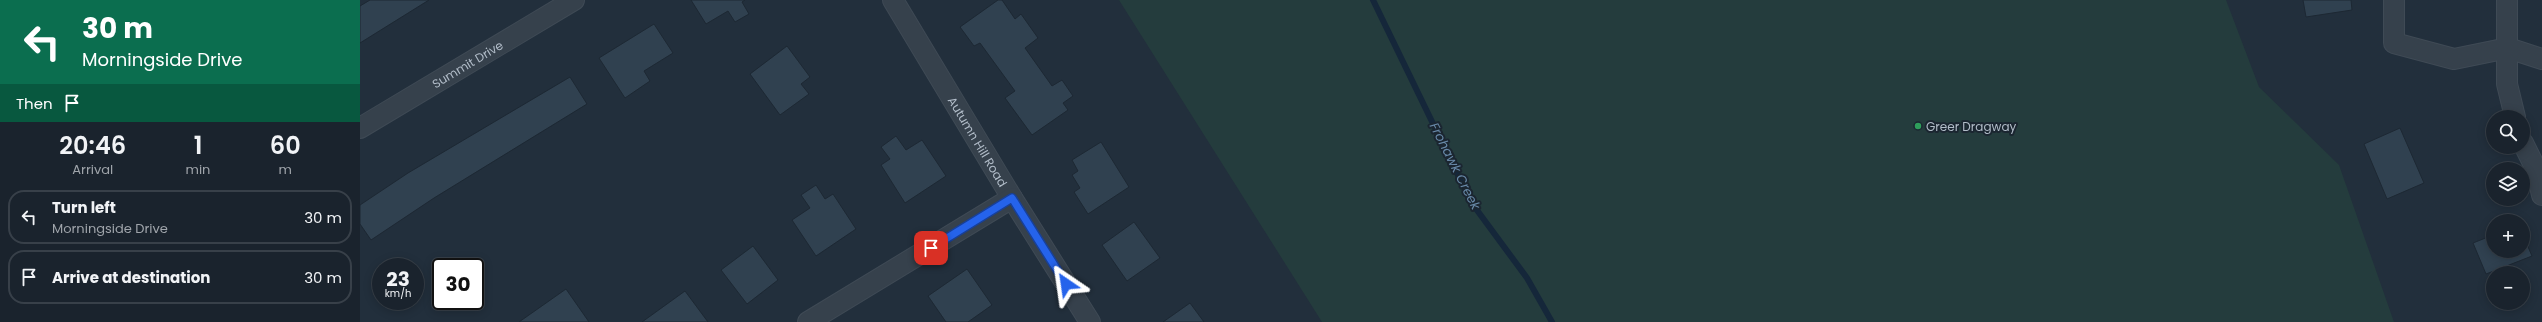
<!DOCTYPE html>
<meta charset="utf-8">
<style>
:root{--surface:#1a232d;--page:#272f39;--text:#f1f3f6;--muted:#9fa4aa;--line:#384049}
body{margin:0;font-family:Poppins,sans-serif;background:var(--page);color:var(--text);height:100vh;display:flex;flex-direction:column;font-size:15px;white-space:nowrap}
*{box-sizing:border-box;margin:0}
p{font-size:13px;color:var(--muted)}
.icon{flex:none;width:22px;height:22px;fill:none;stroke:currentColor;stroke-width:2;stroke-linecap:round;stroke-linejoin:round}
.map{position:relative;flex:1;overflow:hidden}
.side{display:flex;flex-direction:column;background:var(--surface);width:360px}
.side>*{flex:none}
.top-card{background:#0b6e4f;color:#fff;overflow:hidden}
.controls{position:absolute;left:2126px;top:110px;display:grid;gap:8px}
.controls a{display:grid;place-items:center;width:44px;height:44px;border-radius:50%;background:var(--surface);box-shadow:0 2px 10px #0003,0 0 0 1px var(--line);font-size:20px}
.speed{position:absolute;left:12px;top:258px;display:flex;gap:8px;font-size:20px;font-weight:700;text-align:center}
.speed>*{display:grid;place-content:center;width:52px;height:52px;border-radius:50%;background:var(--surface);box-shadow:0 2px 10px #0003,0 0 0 1px var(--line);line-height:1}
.speed small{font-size:10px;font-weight:400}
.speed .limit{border:2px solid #111;border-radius:6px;background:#fff;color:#111}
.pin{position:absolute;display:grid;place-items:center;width:34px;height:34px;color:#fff;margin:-17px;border-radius:8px;box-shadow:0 2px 6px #0006}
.me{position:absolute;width:44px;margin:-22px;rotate:328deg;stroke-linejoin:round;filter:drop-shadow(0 0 3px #0008)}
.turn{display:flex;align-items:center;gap:14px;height:84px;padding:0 16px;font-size:18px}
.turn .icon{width:52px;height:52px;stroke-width:2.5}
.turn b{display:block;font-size:28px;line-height:34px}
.then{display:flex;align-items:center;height:38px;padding:0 16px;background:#0003;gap:8px;font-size:15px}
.eta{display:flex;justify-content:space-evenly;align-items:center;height:68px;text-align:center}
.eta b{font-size:24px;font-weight:600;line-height:28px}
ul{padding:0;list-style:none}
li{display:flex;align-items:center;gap:12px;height:54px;margin:0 8px 6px;padding:0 8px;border:2px solid var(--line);border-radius:16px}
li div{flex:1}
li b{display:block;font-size:15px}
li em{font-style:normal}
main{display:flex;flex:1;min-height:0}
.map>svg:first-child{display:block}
</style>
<main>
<section class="side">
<div class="top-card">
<div class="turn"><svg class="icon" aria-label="left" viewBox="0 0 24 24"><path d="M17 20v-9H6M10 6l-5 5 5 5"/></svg><div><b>30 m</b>Morningside Drive</div></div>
<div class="then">Then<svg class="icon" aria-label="arrive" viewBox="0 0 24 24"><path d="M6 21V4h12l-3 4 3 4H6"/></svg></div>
</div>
<div class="eta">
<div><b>20:46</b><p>Arrival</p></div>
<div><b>1</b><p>min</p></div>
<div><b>60</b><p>m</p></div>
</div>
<ul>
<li><svg class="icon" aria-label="left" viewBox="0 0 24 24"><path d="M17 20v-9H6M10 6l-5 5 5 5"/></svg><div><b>Turn left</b><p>Morningside Drive</p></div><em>30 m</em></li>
<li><svg class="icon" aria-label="arrive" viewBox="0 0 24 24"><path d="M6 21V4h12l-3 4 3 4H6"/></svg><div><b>Arrive at destination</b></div><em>30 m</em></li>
</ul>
</section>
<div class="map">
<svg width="2182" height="322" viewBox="0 0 2182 322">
<rect width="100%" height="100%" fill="#222f3c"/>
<path fill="#243c3d" d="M759 0H1866L1899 87 1979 165 2034 322H962Z"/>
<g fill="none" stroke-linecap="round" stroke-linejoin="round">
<path stroke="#15273a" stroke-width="6" d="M1013 0 1111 202 1167 278 1192 322"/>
</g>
<g fill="#304150" stroke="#1d2833">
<path d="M10 0H69L0 43V6Z"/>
<path d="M331 0H385L382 2 389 14 375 22 368 11 346 24Z"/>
<path d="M638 0H642L655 19 661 14 678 38 665 48 692 86 702 80 713 96 703 103 708 110 672 135 645 98 655 91 620 43 614 46 600 27Z"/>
<path d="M1943 0H1991L1992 10 1946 17Z"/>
<path d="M294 24 313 53 284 71 290 81 265 98 239 58Z"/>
<path d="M427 46 450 77 441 84 449 94 420 115 390 74Z"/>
<path d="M210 77 227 104 74 198 11 240 0 224V205L48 173Z"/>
<path d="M2040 128 2064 183 2027 199 2004 144Z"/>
<path d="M536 136 546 150 562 140 586 176 545 203 521 165 530 159 521 147Z"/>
<path d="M741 142 769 187 728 214 714 192 720 188 712 175 718 171 712 160Z"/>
<path d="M456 185 465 199 473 194 496 229 456 256 432 220 450 208 441 195Z"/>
<path d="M774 222 800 258 767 281 742 245Z"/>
<path d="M2133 235V251H2163V235L2172 256 2126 274 2113 243Z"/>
<path d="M393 246 418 280 387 304 361 270Z"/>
<path d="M607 269 632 305 608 322H586L568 296Z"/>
<path d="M206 289 229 322H159Z"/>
<path d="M325 291 348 322H282Z"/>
<path d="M830 303 844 322H803Z"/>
</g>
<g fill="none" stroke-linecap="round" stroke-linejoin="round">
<defs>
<g id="street">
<path id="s1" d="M533 0 652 198 730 322"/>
<path d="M2034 0V43L2094 59 2148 48 2182 59"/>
<path d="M2147 0V84L2155 117"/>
<path id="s2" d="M0 128 214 0"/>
<path d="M2163 143 2176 169 2182 195"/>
<path d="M448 322 652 198"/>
</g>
</defs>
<use href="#street" stroke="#3f4a55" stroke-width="22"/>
<use href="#street" stroke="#36414c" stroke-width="20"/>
</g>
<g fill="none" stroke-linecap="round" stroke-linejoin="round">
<defs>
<path id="route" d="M571 248 652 198 706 284"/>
</defs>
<use href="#route" stroke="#184099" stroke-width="10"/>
<use href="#route" stroke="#2563eb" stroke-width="7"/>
</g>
<circle fill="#2e9e5b" stroke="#1b2631" stroke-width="1.5" cx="1558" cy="126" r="4"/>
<g text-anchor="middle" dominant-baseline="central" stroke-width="4" stroke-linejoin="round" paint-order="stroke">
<g font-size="12" fill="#b1bcc8" stroke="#1b2631">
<text stroke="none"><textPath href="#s2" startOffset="125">Summit Drive</textPath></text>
<text stroke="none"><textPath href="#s1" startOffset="165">Autumn Hill Road</textPath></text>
</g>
<g font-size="12" fill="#b1bcc8" stroke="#1b2631" text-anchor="start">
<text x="1566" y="126">Greer Dragway</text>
</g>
<g font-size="13" font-style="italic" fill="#6889a8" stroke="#1b2631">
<text transform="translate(1095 166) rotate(63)">Frohawk Creek</text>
</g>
</g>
</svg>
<div class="controls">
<a><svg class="icon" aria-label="search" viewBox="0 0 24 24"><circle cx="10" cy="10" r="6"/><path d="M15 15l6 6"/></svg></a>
<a><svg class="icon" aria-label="layers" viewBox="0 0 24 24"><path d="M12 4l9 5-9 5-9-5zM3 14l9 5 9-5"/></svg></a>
<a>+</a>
<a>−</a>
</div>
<div class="speed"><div>23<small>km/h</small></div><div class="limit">30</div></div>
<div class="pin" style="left:571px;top:248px;background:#d93025"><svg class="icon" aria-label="arrive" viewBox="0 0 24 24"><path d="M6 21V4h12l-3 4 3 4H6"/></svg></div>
<svg class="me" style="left:706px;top:284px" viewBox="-20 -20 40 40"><path d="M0-17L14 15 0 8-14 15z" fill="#2563eb" stroke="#fff" stroke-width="4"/></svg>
</div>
</main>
